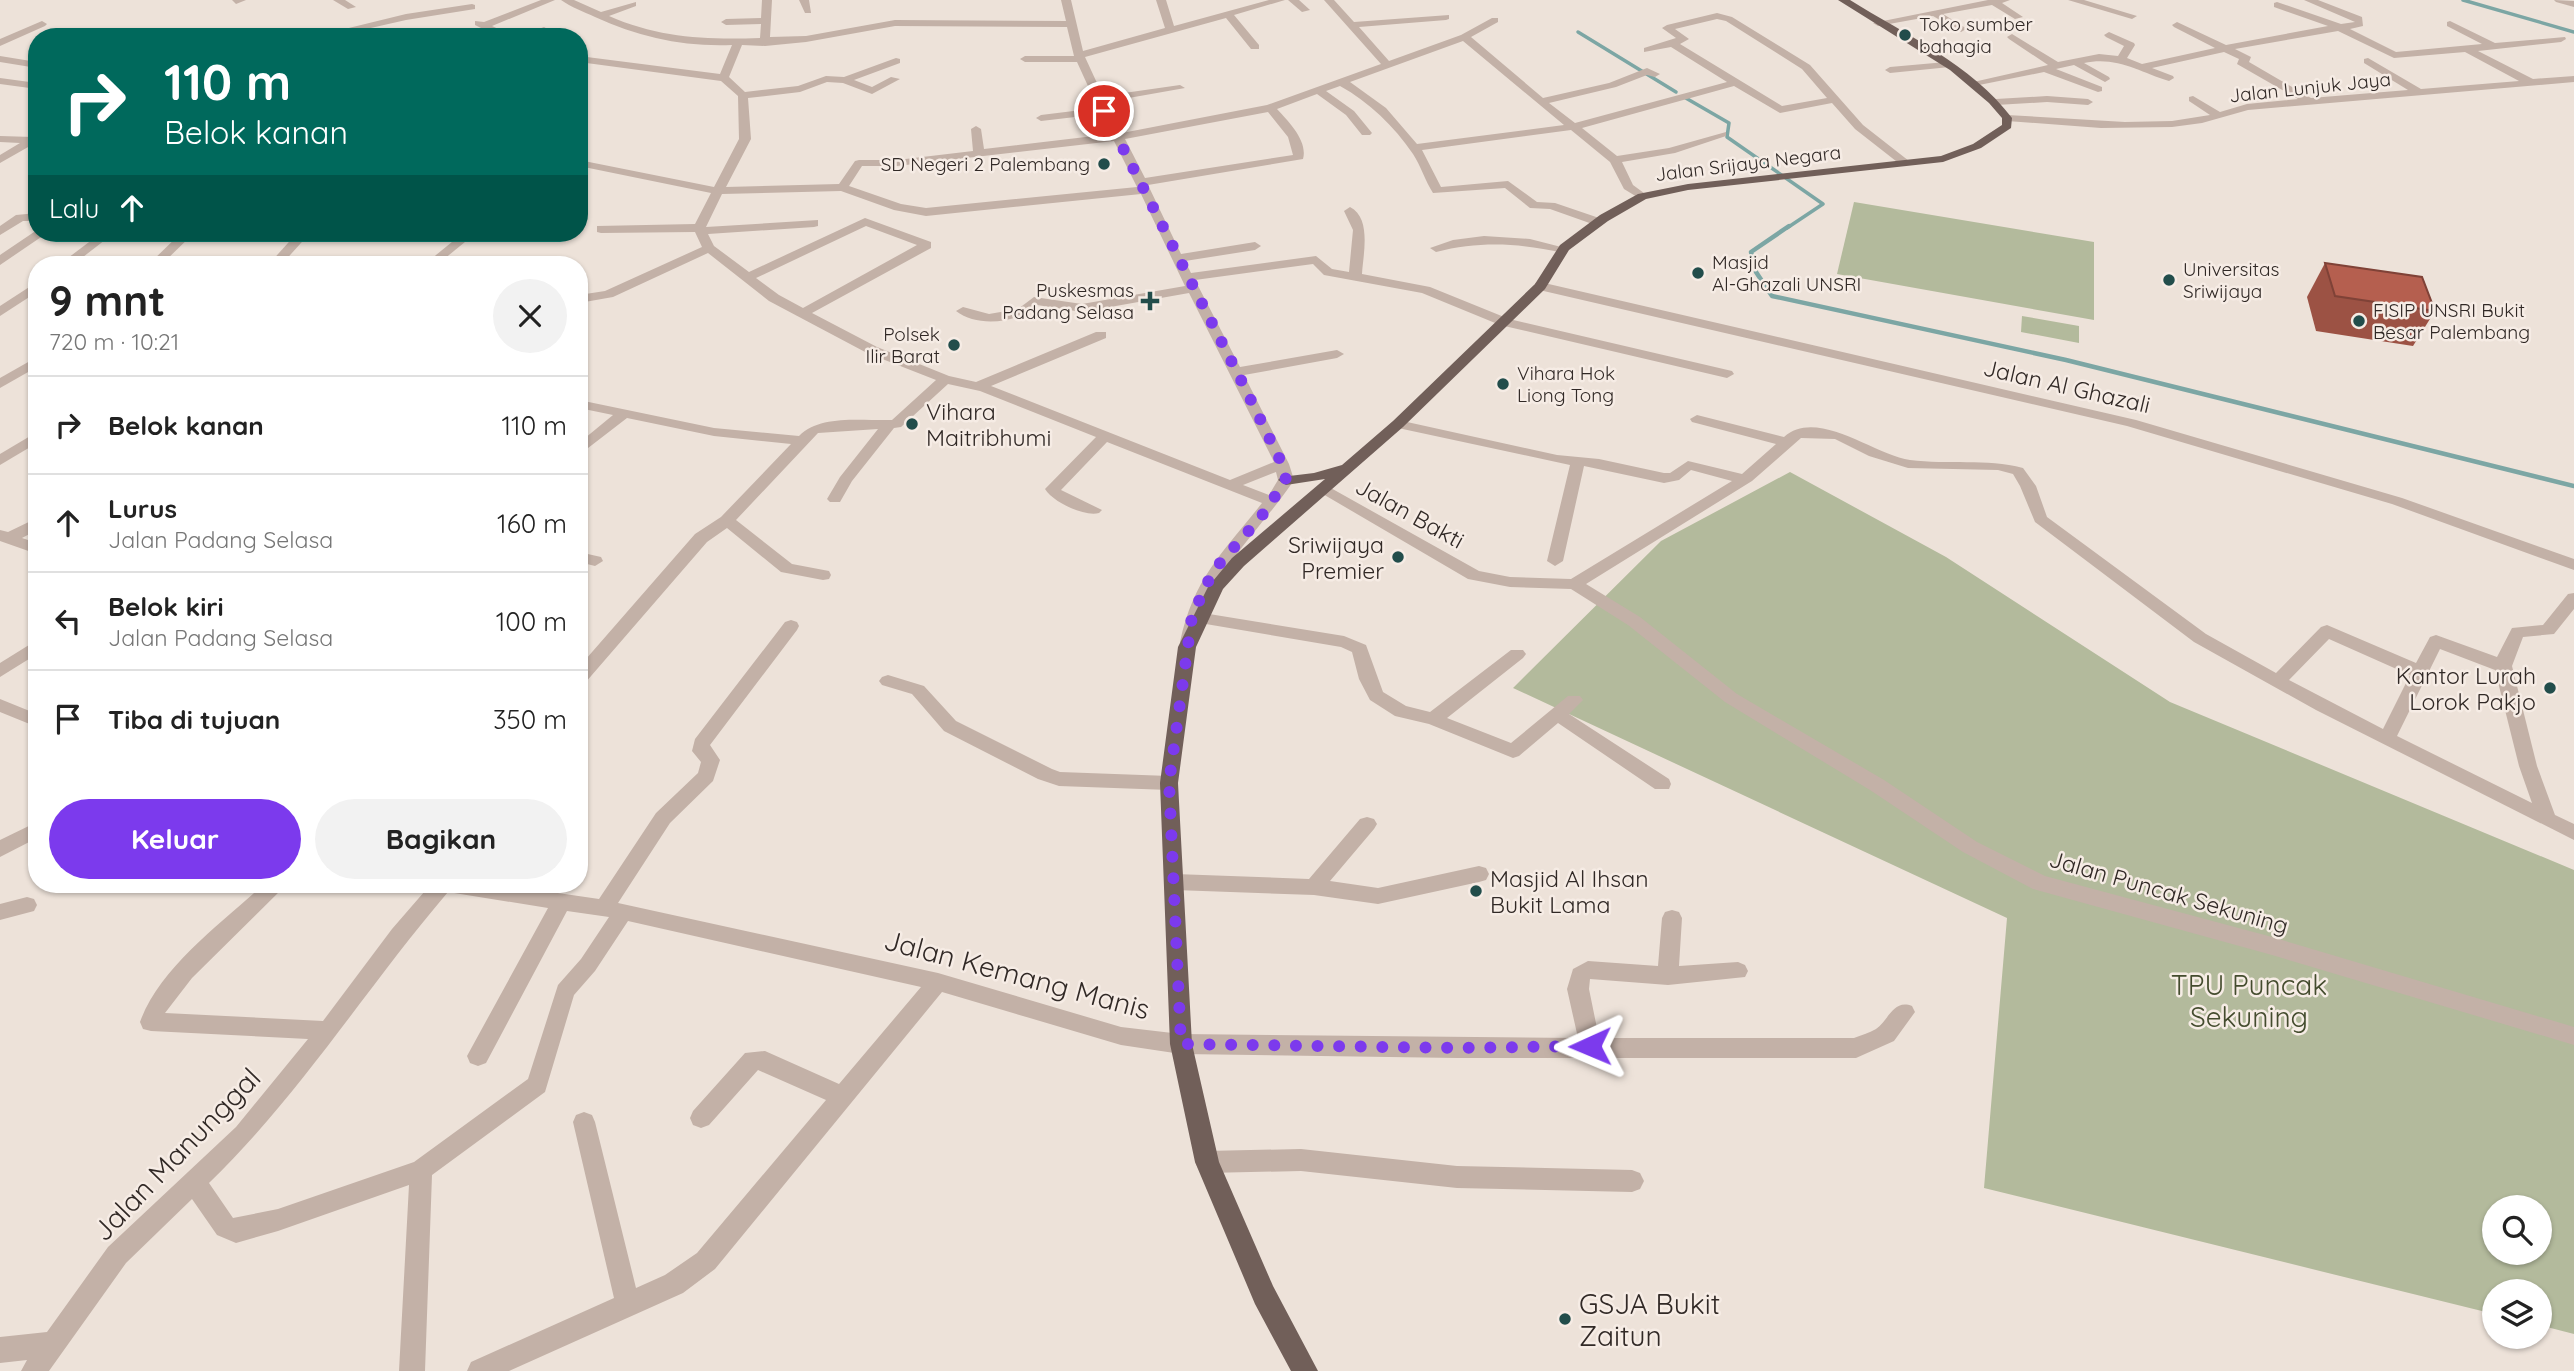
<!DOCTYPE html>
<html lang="id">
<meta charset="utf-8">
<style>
:root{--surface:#fff;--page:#f2f2f2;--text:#222;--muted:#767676;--line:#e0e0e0;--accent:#7c3aed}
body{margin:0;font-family:Quicksand,sans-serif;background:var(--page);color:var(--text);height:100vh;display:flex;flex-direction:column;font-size:26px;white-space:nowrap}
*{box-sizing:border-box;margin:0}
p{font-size:23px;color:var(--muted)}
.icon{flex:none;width:38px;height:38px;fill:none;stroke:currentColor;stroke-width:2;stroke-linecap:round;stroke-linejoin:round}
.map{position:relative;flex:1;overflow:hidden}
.drawer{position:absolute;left:28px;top:256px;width:560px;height:637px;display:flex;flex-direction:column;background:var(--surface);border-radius:28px;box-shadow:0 2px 5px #0004}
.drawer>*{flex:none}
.banner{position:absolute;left:28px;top:28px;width:560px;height:214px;border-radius:28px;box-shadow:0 2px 5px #0004;background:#00695c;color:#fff;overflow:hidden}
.tools{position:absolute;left:2482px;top:1195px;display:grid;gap:14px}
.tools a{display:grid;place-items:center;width:70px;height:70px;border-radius:50%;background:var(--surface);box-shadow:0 2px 5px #0004;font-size:35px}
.pin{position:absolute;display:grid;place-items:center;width:60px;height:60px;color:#fff;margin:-30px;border:4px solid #fff;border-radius:50%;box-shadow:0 2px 7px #0007}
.me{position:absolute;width:77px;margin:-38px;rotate:269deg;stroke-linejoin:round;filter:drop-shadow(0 0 5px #0008)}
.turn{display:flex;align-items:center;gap:24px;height:147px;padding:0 21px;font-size:32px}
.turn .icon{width:91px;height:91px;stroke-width:2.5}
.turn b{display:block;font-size:49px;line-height:60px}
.then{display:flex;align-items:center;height:66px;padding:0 21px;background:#0003;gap:14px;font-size:26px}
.round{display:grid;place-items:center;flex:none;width:74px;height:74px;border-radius:37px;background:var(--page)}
.summary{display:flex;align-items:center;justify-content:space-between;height:119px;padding:0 21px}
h1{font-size:42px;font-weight:800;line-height:52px}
.action{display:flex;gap:14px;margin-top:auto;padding:14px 21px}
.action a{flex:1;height:80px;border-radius:42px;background:var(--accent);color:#fff;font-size:28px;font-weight:800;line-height:80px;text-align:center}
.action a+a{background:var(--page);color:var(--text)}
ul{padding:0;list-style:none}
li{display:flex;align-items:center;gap:21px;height:98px;padding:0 21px;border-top:2px solid var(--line)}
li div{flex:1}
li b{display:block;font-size:26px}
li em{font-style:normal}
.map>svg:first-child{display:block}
</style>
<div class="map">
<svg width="2574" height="1371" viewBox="0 0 2574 1371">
<rect width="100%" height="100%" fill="#ede2d9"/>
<g fill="#b3ba9c" fill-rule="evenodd">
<path d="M1854 202 2094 242V320L1837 274Z"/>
<path d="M2022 316 2079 326V343L2021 332Z"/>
<path d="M1790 472 1946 557 2170 702 2574 870V1334L2539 1325V1292H2494V1314L1984 1188 2007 918 1513 688 1661 541ZM2494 1208H2539V1253H2494Z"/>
</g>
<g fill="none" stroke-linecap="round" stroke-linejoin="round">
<g stroke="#7ca6a4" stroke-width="3.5">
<path d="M2463 0 2574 32"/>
<path d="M1578 32 1676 92"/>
<path d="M1684 97 1729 123 1727 137 1823 204 1787 228"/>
</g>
<path stroke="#7ca6a4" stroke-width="4.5" d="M1789 226 1751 252 1756 272 1772 296 2066 360 2574 486"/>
<g fill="#c3b1a7" fill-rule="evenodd">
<path d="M232 0H246L236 4Z"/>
<path d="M333 0H345L356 7 348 9Z"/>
<path d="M541 0H555L492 26 515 37H501L493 33 452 37 483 29 475 25V21L484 22Z"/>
<path d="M561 0H574L601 12 636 2V6L609 16C659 38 707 40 760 38L761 24 726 25 721 22 726 19 761 18 762 0H772L770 37 806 36 895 20 1066 21 1061 0H1071L1083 51 1165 28 1156 0H1166L1174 26 1269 0H1285L1234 15 1259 45V49H1251L1226 18 1085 57 1103 96 1180 85 1185 88 1106 102 1122 133 1267 105 1381 64 1324 0H1334L1354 22 1449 15V19L1446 20 1359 27 1389 61 1461 35 1492 18H1498V22L1471 37 1543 98 1609 83 1647 68 1660 74 1655 77 1647 75 1616 87 1549 103 1575 123 1727 82 1671 47 1644 52V48L1676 38 1662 28 1667 25 1717 13 1732 17 1810 65 1863 125 1909 161V165H1901L1855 129 1832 103 1780 113 1734 86 1582 128 1617 156 1669 148 1726 132V136L1675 153 1622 162 1633 185 1648 196 1642 200 1624 189 1610 162 1571 130 1422 150 1441 187 1508 181 1537 202 1555 203 1602 219V225L1598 226 1550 209 1530 208 1505 188 1433 193C1425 181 1421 166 1413 154 1394 126 1369 102 1340 86L1326 91 1354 111 1372 133 1370 135H1362L1346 115 1317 94 1277 109C1289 122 1308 141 1303 159L1148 185 1181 254 1255 242 1261 246 1255 250 1185 261 1191 273 1316 256 1332 269 1349 272 1353 230 1344 211 1350 207C1372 218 1363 255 1362 274L1430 287 1509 319 1732 371 1734 374 1727 378 1500 325 1422 293 1324 275 1313 264 1195 280 1240 367 1337 350 1344 354 1337 358 1244 375 1289 464 1294 480C1264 525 1223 561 1203 613L1344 636 1366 645 1383 692 1406 706 1430 712 1511 650H1523L1526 654 1523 658 1447 718 1511 743 1568 696H1580L1583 700 1569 714 1669 779 1671 784 1669 789H1655L1558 723 1519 756 1513 758 1429 724 1395 716 1370 700 1359 679 1352 652 1341 647 1200 623 1194 646H1182L1180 642C1194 577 1223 553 1262 503L1107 442 1061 490 1102 510 1099 513C1084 517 1053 502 1045 489L1096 437 980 391 948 384 901 427 894 428 852 481 840 502H830L827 499 840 477 878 429 818 433 736 520 792 564 829 571 831 575 829 579 823 580 781 572 727 528 707 542 585 683 579 685V667L695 534 721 517 791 444 714 436 627 418 579 455V443L613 415 579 408V400L714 428 799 436C820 414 863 421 892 420L936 380 867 353 769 301 708 253 613 297 579 303V295L605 291 702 247 695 232 601 233 597 232V226L695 224 711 193 579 166V160L714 187 739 139 738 96 721 81 579 62V56L720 74 732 45C683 47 639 37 595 17 584 12 571 7 561 0ZM1717 19 1726 21 1802 69 1827 98 1782 106 1680 44 1689 39 1675 29ZM895 26 1067 27 1074 56H1025L1020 59 1025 62H1077L1098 108 1041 115 1036 118 1041 121 1101 114 1111 134 984 149 981 129 976 126 971 129 973 151 897 160H859L855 161 839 184 726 187 751 139 748 98 800 92 827 82 843 83 872 94 900 79 891 77 872 87 854 80 900 63V59L896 58 844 77 826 76 798 86 745 92 729 77 742 45 765 46 806 42ZM1463 41 1564 125 1417 144 1386 108 1350 82ZM1268 112 1288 137 1293 155 1145 178 1125 139ZM1114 141 1137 187 926 208 901 204 849 186 862 166H897ZM841 191 894 210 926 216 1141 194 1185 286 1082 304 1034 297 1018 309 989 314 963 307 956 311C978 328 1018 323 1037 305L1082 312 1189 293 1274 462 1230 480 991 386 1106 338V332H1096L976 382 949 376 877 347 812 313 931 248V242L865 218 749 272 714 246 708 234 814 227 818 226V220L706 227 722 194ZM866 226 917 245 803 308 779 295 756 278ZM1276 472 1278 480 1269 495 1243 485Z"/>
<path d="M799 0H809L811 13H805Z"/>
<path d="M1288 0H1299L1310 10 1302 12Z"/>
<path d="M1988 0H2010L2002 3 2023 17 2015 19 1992 5 1943 14 1964 27 1966 29 1961 32 1933 16 1878 26 1873 23Z"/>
<path d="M2068 0H2084L2137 16 2132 19Z"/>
<path d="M2304 0H2318L2362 17 2363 26 2350 29 2396 52 2482 44 2447 26V22L2450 21 2495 43 2565 37 2566 39 2561 42 2478 51 2533 79 2574 76V82L2248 110 2202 123 2172 127 2101 128 2007 121 2002 118 2007 115 2125 122 2172 121 2210 115 2189 101V97L2193 96 2220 112 2247 104 2298 99 2237 64 2239 59 2224 52 2152 68 2173 76 2174 78 2169 81C2139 72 2117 56 2084 63L2109 77 2110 79 2105 82 2074 65 2056 69 2102 87V91L2098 92 2044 72 1974 86 1969 83 2048 65 2009 39 2007 37 2012 34 2058 62 2099 54 2118 56 2124 46 2106 37 2104 35 2109 32 2134 43 2135 45 2127 58 2142 64 2215 48 2174 27 2172 25 2177 22 2226 45 2328 26 2274 7V3L2277 2 2341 24 2355 22ZM2338 31 2394 58 2465 52 2519 81 2421 89 2368 58 2364 59V63L2408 90 2311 98 2249 62 2251 57 2235 49Z"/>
<path d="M2554 0 2574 1V7L2556 2Z"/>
<path d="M472 4 475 5V9L406 20 331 37H312L406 14Z"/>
<path d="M42 21 47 24 45 26 0 46V39Z"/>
<path d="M544 27 549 30C540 37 529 37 518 37Z"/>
<path d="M253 31 274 35 276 37 250 36 248 34Z"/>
<path d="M0 56 37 62V68L0 62Z"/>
<path d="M1946 62 1951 65 1950 67 1890 73 1885 70 1890 67Z"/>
<path d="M0 78 37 83V89L0 84Z"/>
<path d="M2047 96 2088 99 2093 102 2088 105 2047 102 1996 105 1991 102 1996 99Z"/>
<path d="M0 136 33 137 37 138V142L0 163V155L20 143 0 142Z"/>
<path d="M37 213V221H23L0 235V226L16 215Z"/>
<path d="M37 230V233H47L0 265V255Z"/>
<path d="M101 233H114L74 264H60Z"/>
<path d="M181 233H194L162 264H149Z"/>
<path d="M297 233H310L282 264H269Z"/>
<path d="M463 233H476L438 264H425Z"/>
<path d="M1484 236 1530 239 1569 249 1563 253C1519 243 1480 241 1436 252L1430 248 1453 240Z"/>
<path d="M37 282V292L0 316V306Z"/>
<path d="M1540 282 2136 420 2402 498 2574 559V570L2392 504 2127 426 1535 289V283Z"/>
<path d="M37 357V367L0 388V378Z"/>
<path d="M1697 415 1784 437C1817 407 1874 455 1910 460 1948 465 1986 458 2023 468L2036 486 2047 517 2206 634 2276 673 2321 627 2327 625 2416 663 2430 637 2436 635 2497 657 2512 628 2543 625 2568 594 2574 593V609L2554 634 2523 637 2512 666 2537 766 2555 815 2574 824V840L2316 710 2194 642 2035 522 2020 486 2013 474 1998 470 1908 468 1869 456 1835 439 1801 438 1752 481 1586 584 1640 617 1737 694 1884 780 1977 842 2045 876 2272 937 2574 1027V1045L2272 955 2033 889 1963 852 1870 790 1725 702 1628 625 1571 589 1510 587 1468 579 1316 490 1319 487H1329L1479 571 1510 577 1571 579 1732 481 1691 470 1679 480 1664 483 1584 466 1563 561 1555 566 1547 561 1570 465 1398 428 1393 427V421L1398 420 1557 455 1599 459 1664 473H1670L1688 461 1742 474 1776 444 1692 422 1690 419ZM2329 639 2410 675 2383 729 2289 680ZM2440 649 2495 670 2519 766 2532 803 2397 736Z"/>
<path d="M37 432V443L0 465V454Z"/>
<path d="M37 518V530L22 538 37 543V554L0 541V530L8 532Z"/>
<path d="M579 552 601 557 603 561 595 566 579 562Z"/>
<path d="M791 620 797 622 799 626 797 630 710 745 720 760 713 781 670 823 618 903 938 973 1121 1027 1181 1034 1578 1038 1567 989 1573 969 1588 961 1658 966 1662 918 1665 912 1672 910 1679 912 1682 918 1679 966 1738 962 1745 965 1748 971 1745 977 1668 985 1590 979 1589 989 1599 1038H1854C1861 1035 1869 1033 1876 1029 1889 1020 1893 999 1912 1006L1915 1012 1894 1041 1856 1058H1457L1181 1054 1121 1045 942 992 715 1269 683 1293 509 1371H467L471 1362 614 1298 573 1122 576 1115 584 1112 592 1115 595 1122 636 1288 665 1275 697 1253 826 1100 758 1070 709 1125 701 1128 693 1125 690 1118 693 1111 745 1053 765 1051 839 1084 921 987 628 921 595 971 574 995 545 1092 432 1175 425 1371H399L409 1185 278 1231 236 1243 217 1235 192 1199 126 1263 49 1371H21L27 1360 0 1363V1337L47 1332 108 1247 236 1127 308 1039 151 1031 143 1029 140 1022C159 968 223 922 264 884H287L192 978 165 1013 323 1021 392 929 431 884H496L599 899 656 813 698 773 701 762 692 751 695 739 785 622ZM448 892 548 908 467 1056 470 1063 478 1066 486 1063 567 911 609 917 581 959 558 985 528 1079 414 1162 278 1209 233 1218 209 1183C300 1095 366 988 448 892Z"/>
<path d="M37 640V654L0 677V663Z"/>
<path d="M888 675 924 686 956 721 1052 769 1060 772 1169 776 1176 778 1178 783 1176 788 1169 790 1059 786 1038 779 944 731 912 694 882 685 879 681 882 677Z"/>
<path d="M0 699 37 714V727L0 712Z"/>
<path d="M1367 817 1374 819 1377 824 1374 829 1330 881 1378 888 1479 866 1486 868 1489 874 1486 880 1479 882 1378 904 1314 895 1175 890 1168 888 1165 882 1168 876 1175 874 1309 879 1360 819Z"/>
<path d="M37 822V838L0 857V840Z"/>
<path d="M27 897 34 899 37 905 34 911 0 920V904Z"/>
<path d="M1301 1149 1457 1166 1632 1170 1640 1173 1644 1181 1640 1189 1632 1192 1457 1188 1301 1171 1207 1173 1199 1170 1195 1162 1199 1154 1207 1151Z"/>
</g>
<path fill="#715f59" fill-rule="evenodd" d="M1838 0H1850C1906 35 1971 64 2012 118L2011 128 1981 148 1943 162 1688 190 1646 199 1608 221 1569 250 1545 289 1403 427 1244 566 1223 589 1196 647 1178 783 1192 1044 1219 1162 1273 1286 1318 1371H1291L1255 1304 1195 1162 1170 1044 1160 783 1178 647 1208 587 1232 558 1325 479 1286 485 1278 480 1281 477 1314 473 1342 465 1393 421 1535 284 1560 245 1600 215 1638 194 1688 184 1941 156 1973 144 2002 125V118L1989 103 1950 70Z"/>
</g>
<path fill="#9c5244" d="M2325 263 2435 311 2413 346 2316 331 2307 297Z"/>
<path fill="#b55f4f" stroke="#7f4237" stroke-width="2" d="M2325 263 2422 277 2435 311 2335 296Z"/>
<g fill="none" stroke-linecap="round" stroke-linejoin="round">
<path stroke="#7c3aed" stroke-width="12" stroke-dasharray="0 21.6" d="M1104 111 1242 382 1282 464 1286 480 1261 517 1213 571 1192 616 1169 783 1181 1044 1457 1048 1590 1046"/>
</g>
<g fill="#224d4b" stroke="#f6ece5" stroke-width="2.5">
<circle cx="1905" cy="35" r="7"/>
<circle cx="1104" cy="164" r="7"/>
<circle cx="1698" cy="273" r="7"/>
<circle cx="2169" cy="280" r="7"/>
<path d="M1146.5 290.5h7v7h7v7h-7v7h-7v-7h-7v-7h7z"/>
<circle cx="2359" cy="321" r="7"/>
<circle cx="954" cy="345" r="7"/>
<circle cx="1503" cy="384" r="7"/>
<circle cx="912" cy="424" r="7"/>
<circle cx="1398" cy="557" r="7"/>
<circle cx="2550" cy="688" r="7"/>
<circle cx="1476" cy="891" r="7"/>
<circle cx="1565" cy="1319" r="7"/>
</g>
<g text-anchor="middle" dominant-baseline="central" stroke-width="5" stroke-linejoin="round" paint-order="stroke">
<g font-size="19" fill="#312926" stroke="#f6ece5" text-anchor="start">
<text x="1919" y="24">Toko sumber<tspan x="1919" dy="22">bahagia</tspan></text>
<text x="1090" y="164" text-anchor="end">SD Negeri 2 Palembang</text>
<text x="1712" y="262">Masjid<tspan x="1712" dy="22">Al-Ghazali UNSRI</tspan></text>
<text x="2183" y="269">Universitas<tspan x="2183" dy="22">Sriwijaya</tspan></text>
<text x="1134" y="290" text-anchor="end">Puskesmas<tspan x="1134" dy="22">Padang Selasa</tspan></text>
<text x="2373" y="310">FISIP UNSRI Bukit<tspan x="2373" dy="22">Besar Palembang</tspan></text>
<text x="940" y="334" text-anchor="end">Polsek<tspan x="940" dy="22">Ilir Barat</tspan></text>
<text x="1517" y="373">Vihara Hok<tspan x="1517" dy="22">Liong Tong</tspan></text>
</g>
<g font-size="19" fill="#312926" stroke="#f6ece5">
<text transform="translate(2310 87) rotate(-6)">Jalan Lunjuk Jaya</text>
<text transform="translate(1748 163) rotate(-7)">Jalan Srijaya Negara</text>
</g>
<g font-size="23" fill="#312926" stroke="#f6ece5">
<text transform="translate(2067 386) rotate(13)">Jalan Al Ghazali</text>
<text transform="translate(1410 513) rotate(29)">Jalan Bakti</text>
<text transform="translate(2169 892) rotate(16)">Jalan Puncak Sekuning</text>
</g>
<g font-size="23" fill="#312926" stroke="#f6ece5" text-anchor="start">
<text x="926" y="411">Vihara<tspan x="926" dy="26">Maitribhumi</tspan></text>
<text x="1384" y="544" text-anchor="end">Sriwijaya<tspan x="1384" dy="26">Premier</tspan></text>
<text x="2536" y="675" text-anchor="end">Kantor Lurah<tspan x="2536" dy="26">Lorok Pakjo</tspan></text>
<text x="1490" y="878">Masjid Al Ihsan<tspan x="1490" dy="26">Bukit Lama</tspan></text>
</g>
<g font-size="28" fill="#312926" stroke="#f6ece5">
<text transform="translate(1017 974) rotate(15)">Jalan Kemang Manis</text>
<text transform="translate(176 1154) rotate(-46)">Jalan Manunggal</text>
</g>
<g font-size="28" fill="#444c2e" stroke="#f6ece5">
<text x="2249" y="984">TPU Puncak<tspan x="2249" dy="32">Sekuning</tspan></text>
</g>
<g font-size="28" fill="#312926" stroke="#f6ece5" text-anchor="start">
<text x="1579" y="1303">GSJA Bukit<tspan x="1579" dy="32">Zaitun</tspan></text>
</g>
</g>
</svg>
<div class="tools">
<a><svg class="icon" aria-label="search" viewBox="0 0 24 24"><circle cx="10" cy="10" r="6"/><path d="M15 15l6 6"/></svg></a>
<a><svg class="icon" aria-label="layers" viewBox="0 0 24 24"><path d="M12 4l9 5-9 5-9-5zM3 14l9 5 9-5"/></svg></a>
</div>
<div class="pin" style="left:1104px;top:111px;background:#d93025"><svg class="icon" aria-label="arrive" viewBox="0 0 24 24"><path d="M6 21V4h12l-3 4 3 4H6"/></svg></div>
<svg class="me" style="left:1590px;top:1046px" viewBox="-20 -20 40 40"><path d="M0-17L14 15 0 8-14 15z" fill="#7c3aed" stroke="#fff" stroke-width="4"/></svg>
<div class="banner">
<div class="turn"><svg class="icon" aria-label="right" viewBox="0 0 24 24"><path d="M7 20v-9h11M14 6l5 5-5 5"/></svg><div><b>110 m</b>Belok kanan</div></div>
<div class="then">Lalu<svg class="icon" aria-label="ahead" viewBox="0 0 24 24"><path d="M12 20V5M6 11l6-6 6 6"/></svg></div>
</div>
<section class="drawer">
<div class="summary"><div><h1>9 mnt</h1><p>720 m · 10:21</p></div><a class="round"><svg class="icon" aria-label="close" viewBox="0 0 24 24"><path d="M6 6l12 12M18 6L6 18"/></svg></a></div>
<ul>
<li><svg class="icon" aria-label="right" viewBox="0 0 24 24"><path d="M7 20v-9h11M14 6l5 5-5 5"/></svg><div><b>Belok kanan</b></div><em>110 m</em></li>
<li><svg class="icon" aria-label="ahead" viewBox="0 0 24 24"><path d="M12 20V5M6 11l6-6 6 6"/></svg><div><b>Lurus</b><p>Jalan Padang Selasa</p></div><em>160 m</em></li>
<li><svg class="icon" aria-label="left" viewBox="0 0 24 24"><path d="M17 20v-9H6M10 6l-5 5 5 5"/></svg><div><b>Belok kiri</b><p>Jalan Padang Selasa</p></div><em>100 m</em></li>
<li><svg class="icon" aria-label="arrive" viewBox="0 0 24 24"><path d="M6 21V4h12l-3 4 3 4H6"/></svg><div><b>Tiba di tujuan</b></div><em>350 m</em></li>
</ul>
<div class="action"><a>Keluar</a><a>Bagikan</a></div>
</section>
</div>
